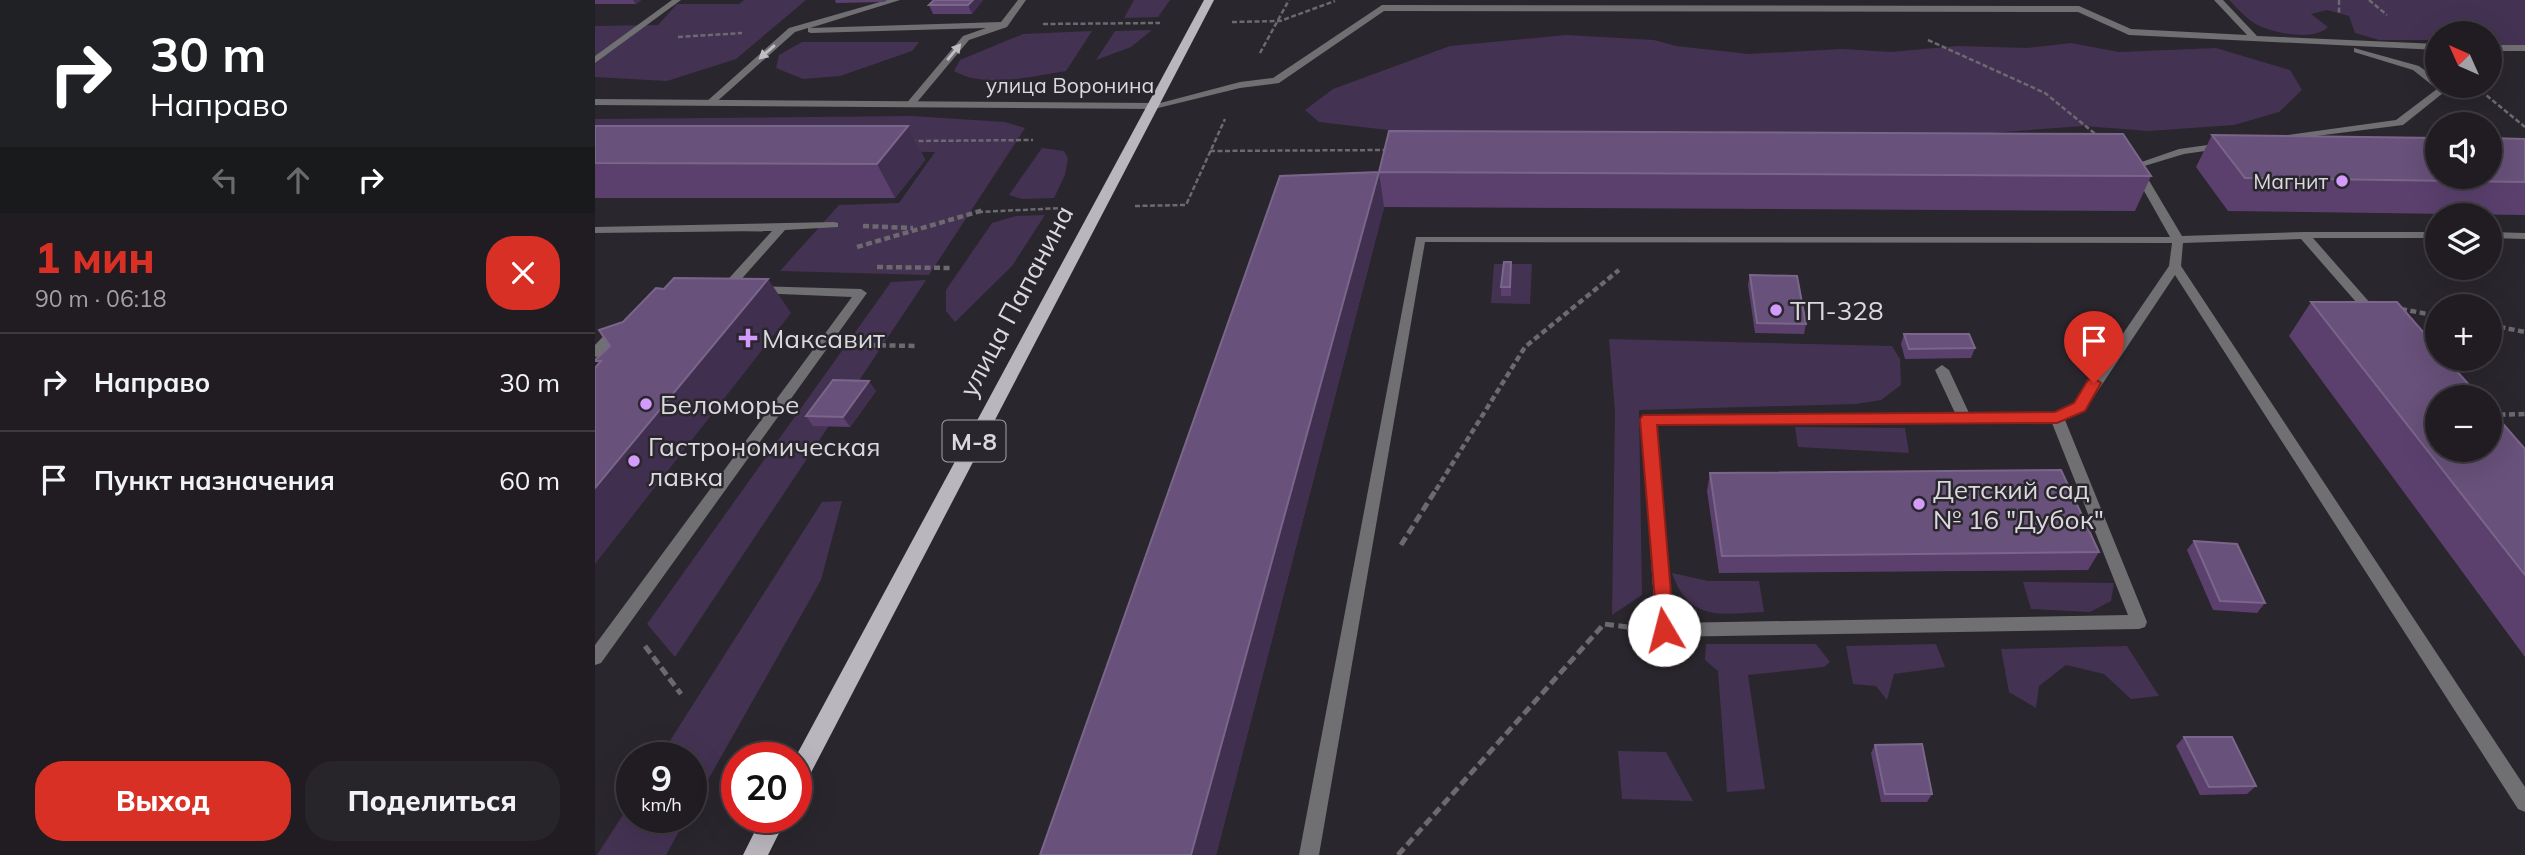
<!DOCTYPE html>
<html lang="ru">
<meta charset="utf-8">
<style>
:root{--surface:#201c22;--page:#28252a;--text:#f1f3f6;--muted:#a2a1a5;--line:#3d3a40;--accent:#d93025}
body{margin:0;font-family:Mulish,sans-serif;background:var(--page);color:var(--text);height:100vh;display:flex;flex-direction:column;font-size:26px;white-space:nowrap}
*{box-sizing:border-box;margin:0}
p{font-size:23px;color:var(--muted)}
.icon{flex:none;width:38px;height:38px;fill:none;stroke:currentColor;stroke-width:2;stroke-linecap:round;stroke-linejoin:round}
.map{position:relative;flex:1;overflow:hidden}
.panel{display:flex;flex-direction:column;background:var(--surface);width:595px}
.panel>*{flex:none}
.top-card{background:#202124;color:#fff;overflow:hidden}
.needle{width:46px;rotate:315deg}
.buttons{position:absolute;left:1830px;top:21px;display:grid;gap:14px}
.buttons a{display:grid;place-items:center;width:77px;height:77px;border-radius:50%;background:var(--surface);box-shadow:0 7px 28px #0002,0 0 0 2px var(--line);font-size:35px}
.speed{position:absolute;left:21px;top:742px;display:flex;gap:14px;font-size:35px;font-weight:700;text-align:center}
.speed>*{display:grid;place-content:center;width:91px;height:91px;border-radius:50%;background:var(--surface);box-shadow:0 7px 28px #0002,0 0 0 2px var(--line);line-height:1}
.speed small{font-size:18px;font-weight:400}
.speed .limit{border:10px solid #d22;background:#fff;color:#111}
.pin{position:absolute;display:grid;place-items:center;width:60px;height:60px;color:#fff;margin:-72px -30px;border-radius:50% 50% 50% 0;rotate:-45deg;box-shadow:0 0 7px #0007}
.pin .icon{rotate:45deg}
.me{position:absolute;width:77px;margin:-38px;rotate:352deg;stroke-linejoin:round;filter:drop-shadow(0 0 5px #0008)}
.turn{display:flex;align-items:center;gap:24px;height:147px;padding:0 35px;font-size:32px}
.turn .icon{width:91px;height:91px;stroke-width:2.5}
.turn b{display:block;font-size:49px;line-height:60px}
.lanes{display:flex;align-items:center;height:66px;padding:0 35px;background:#0003;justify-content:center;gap:35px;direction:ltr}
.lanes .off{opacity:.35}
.round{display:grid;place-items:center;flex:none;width:74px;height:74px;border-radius:28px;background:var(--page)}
.summary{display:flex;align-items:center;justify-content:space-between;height:119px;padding:0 35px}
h1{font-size:42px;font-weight:800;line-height:52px;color:var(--accent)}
.action{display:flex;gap:14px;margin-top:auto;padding:14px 35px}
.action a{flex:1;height:80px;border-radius:28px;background:var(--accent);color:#fff;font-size:28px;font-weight:800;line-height:80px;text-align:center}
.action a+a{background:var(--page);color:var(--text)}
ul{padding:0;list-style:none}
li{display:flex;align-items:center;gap:21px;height:98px;padding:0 35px;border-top:2px solid var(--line)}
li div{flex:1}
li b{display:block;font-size:26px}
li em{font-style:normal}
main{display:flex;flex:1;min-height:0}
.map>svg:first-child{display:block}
</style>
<main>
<section class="panel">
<div class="top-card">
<div class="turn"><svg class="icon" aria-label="right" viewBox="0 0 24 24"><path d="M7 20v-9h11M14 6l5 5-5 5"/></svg><div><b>30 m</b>Направо</div></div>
<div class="lanes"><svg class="icon off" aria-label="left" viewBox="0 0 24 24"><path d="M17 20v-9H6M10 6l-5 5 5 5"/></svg><svg class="icon off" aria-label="ahead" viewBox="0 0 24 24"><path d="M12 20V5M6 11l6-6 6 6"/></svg><svg class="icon" aria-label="right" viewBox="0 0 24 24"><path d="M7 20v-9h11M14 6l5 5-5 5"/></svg></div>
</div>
<div class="summary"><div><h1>1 мин</h1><p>90 m · 06:18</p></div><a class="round" style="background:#d93025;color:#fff"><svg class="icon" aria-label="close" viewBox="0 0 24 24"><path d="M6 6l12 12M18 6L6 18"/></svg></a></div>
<ul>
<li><svg class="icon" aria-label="right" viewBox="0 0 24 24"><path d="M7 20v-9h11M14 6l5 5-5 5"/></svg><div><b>Направо</b></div><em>30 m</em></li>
<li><svg class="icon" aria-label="arrive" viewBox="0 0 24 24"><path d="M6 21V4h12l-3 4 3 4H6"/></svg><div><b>Пункт назначения</b></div><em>60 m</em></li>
</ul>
<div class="action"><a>Выход</a><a>Поделиться</a></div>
</section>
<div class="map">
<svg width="1930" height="855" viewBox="0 0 1930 855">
<rect width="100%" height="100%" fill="#2a262d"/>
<g fill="#443252">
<path d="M149 0H211L141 59 72 81 0 77V26L63 25 82 4H144Z"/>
<path d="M539 0H575L563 17 529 18Z"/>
<path d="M1634 0H1930V47L1895 45V33H1843V40H1784L1760 33 1754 16 1732 10 1716 14 1733 27C1718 42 1676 33 1659 23 1650 17 1642 8 1634 0Z"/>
<path d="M557 30 536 47 501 60 520 31Z"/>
<path d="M497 31 471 71C437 76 390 89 359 71L365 60 428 34Z"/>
<path d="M971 35 1059 40 1081 46 1154 54 1247 49 1296 52 1362 46 1433 48 1476 43 1524 52 1621 48 1695 70 1707 90 1684 112 1639 125 1554 131 1488 126 1343 137 1300 133 1190 139 1119 131 828 134 724 122 710 110 738 89 855 46Z"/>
<path d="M207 42H324L317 51 245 76 208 79 181 68 184 55Z"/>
<path d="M316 116 410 122 430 128 334 275 185 271 244 205 304 203 340 152 0 148V119Z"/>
<path d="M447 148 469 151 473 158 470 175 459 198 427 199 414 195Z"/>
<path d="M450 215 417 266 360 322 351 311V290L397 223 421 216Z"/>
<path d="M899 264H937L935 304 896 303Z"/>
<path d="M331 280 80 657 52 624 296 282Z"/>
<path d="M1014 339 1297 346 1305 359 1306 385 1286 400 1261 404 1044 410 1047 595 1017 615 1020 411Z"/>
<path d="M1200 427 1310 428 1314 453 1203 447Z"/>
<path d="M247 501 226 580 96 810V758H64L227 502Z"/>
<path d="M1077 573 1113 581H1164L1169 612C1126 614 1094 622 1077 573Z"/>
<path d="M1428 582 1519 583 1516 601 1495 612 1436 609Z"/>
<path d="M1111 644H1221L1235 662 1229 667 1153 675 1170 789 1132 792 1123 671 1110 660Z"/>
<path d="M1341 644 1350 667 1299 674 1292 700 1281 686 1258 684 1251 646Z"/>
<path d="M1532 646 1564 696 1536 699 1509 674 1471 665 1444 686 1441 708 1414 692 1406 649Z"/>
<path d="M1023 751 1071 752 1098 801 1027 799Z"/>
<path d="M37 801V817H92L71 855H2Z"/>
</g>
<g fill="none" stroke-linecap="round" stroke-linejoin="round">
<g stroke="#6c696f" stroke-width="2.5" stroke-dasharray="5 2.5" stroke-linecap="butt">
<path d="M1744 0V13"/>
<path d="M1774 0 1792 15"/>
<path d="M637 22 685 21 740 1"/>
<path d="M448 24 565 23"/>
<path d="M83 37 147 33"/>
<path d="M1333 40 1450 93 1504 137"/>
<path d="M665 53 694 0"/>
<path d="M1880 86 1930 127"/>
<path d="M316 141 438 140"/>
<path d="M615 151 793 150"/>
<path d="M540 206 591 205 630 119"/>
<path d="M383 212 468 208"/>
</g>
<g stroke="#6c696f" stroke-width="4.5" stroke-dasharray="6 3.5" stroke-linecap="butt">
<path d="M268 226 318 228"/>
<path d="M262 247 389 210"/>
<path d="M282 267 355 268"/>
<path d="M1806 309 1843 316"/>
<path d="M1895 325 1930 332"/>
<path d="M266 345 322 346"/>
<path d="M1895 415 1930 414"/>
<path d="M841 490 930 347 1024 270"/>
</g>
<g stroke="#6c696f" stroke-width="5" stroke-dasharray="9 4.5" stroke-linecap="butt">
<path d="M806 545 842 488"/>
<path d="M50 646 86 694"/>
<path d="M803 855 1009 624 1033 627"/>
</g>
<g fill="#706f72" fill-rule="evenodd">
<path d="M77 0H86L0 63V56Z"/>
<path d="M292 0H305L215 28 406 22 423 0H431L412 27 374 40 318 107 310 105 368 36 391 28 216 33 213 32V28L200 32 118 105 110 103 194 28Z"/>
<path d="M1619 0H1628L1662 36 1843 44V50L1534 35 1483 12 789 11 684 83 645 88 559 109 554 106 645 82 678 78 787 5 1484 6 1536 29 1652 35Z"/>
<rect x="1895" y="45" width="35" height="6"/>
<path d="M1759 48 1824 66 1843 80V86H1849L1853 89 1808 125 1681 141V137L1685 136 1801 120 1842 89 1818 70 1759 52Z"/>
<path d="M1627 143 1631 144V148L1589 154 1546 167 1587 236 1709 232H1843V238H1718L1783 312 1785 315 1783 318H1775L1706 239 1588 243 1586 266 1930 787V812L1923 809 1580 275 1490 410 1470 420 1552 622 1550 627 1544 629 1069 637 1063 635 1061 630 1046 419 1048 415 1360 413 1340 370 1347 365 1354 370 1374 413H1460L1480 404 1574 266 1577 243 830 242 724 855H704L821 237H1575L1535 166 1584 149ZM1457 423 1533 615 1077 623 1060 424Z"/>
<path d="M239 222 243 223V227L190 230 135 292 131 293 125 289 127 286 177 231 0 233V227Z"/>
<path d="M1895 232 1930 233V239L1895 238Z"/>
<path d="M162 286 266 289 272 293 6 663 0 665V645L257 297 158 293 156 290 158 287Z"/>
<path d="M23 324 29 328 27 331 5 356 0 357V345L19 325Z"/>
</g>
<path fill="#706f72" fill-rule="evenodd" d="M0 99 559 103 564 106 559 109 0 105Z"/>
<g fill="#bab6bd" fill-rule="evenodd">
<path d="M609 0H619L209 786 201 789 200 758Z"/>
<path d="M167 817H192L173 855H148Z"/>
</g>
</g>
<g fill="#5b406e">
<path d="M0 0H46L41 4H0Z"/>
<path d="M240 0H292L289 2 241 3Z"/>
<path d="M388 0 377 14H338L334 5Z"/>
<path d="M0 126H313L330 160 300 198H0Z"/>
<path d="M1617 135 1930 139V215L1633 211 1601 167Z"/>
<path d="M784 172 1556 176 1540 211 789 207 621 855H445Z"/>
<path d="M916 272V296H906V287Z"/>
<path d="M1155 275 1211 324 1209 334 1160 333 1153 285Z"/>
<path d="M1716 302 1930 449V657L1694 336Z"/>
<path d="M1309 334 1380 348 1376 358 1310 359 1306 344Z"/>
<path d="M281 391 255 427 218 426 211 416Z"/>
<path d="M1115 473 1504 552 1493 570 1124 573 1112 491Z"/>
<path d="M1599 541 1670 603 1662 613 1618 610 1592 550Z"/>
<path d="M1589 737 1661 786 1652 794 1605 795 1581 746Z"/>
<path d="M1280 745 1337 794 1332 802H1286L1276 753Z"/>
</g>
<g fill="#412f4f">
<path d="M38 0H46L41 4Z"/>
<path d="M378 0H388L377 14 373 5Z"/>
<path d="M313 126 330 160 300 198 282 164Z"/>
<path d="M784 172 789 207 621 855H596Z"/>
<path d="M173 279 196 313 0 564V488Z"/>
<path d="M274 381 281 391 255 427 248 417Z"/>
</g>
<g fill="#68517a" stroke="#7a668a" stroke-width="2">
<path d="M339 0H378L373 5H334Z"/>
<path d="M0 126H313L282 164 0 163Z"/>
<path d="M794 131 1528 134 1556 176 784 172 596 855H445L685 176 784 172Z"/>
<path d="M1617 135 1843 138V177H1895V138L1930 139V182L1650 178Z"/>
<path d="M909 262H916L915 287H906Z"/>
<path d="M1155 275 1202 276 1211 324 1162 323Z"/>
<path d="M79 278 173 279 0 488V368L6 361H0V360L15 346 4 330 28 322 61 288 69 289Z"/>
<path d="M1716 302H1802L1843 349V359H1851L1885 397H1843V450H1895V409L1930 449V575Z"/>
<path d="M1309 334H1374L1380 348 1314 349Z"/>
<path d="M238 380 274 381 248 417 211 416Z"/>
<path d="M1466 470 1504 552 1127 556 1115 473Z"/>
<path d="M1599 541 1642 544 1670 603 1625 601Z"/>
<path d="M1589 737H1637L1661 786 1614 787Z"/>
<path d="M1327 744 1337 794H1290L1280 745Z"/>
</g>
<defs><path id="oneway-solid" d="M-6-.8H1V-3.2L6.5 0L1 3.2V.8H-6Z" transform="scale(1.75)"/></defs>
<g fill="#c0bec2">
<use href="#oneway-solid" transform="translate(172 52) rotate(139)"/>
<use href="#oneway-solid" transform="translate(359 52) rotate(-50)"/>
</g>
<path fill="#d93025" stroke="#8d1f18" stroke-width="2" d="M1499 378 1506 383 1490 411 1462 423 1062 425 1079 630 1076 636H1063L1045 419 1048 415 1460 412 1479 403 1493 380Z"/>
<g fill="#d39cfc" stroke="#2a262d" stroke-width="2.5">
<circle cx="1747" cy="181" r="7"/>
<circle cx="1181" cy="310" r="7"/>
<path d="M149.5 327.5h7v7h7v7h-7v7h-7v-7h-7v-7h7z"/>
<circle cx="51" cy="404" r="7"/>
<circle cx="39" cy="461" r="7"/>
<circle cx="1324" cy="504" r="7"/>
</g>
<g text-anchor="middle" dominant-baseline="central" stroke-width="5" stroke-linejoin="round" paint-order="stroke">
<g font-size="21" fill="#dbd9dd" stroke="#2a262d">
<text x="475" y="85">улица Воронина</text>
</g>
<g font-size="21" fill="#dbd9dd" stroke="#2a262d" text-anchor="end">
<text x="1733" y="181">Магнит</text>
</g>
<rect fill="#2a262d" stroke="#a6a3a8" stroke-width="2" x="347.5" y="420.5" width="63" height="41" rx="5"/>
<g font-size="24" font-weight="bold" fill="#dbd9dd">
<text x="379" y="441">М-8</text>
</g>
<g font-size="26" fill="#dbd9dd" stroke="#2a262d">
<text transform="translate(421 301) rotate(-62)">улица Папанина</text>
</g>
<g font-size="26" fill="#dbd9dd" stroke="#2a262d" text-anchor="start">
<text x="1195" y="310">ТП-328</text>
<text x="167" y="338">Максавит</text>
<text x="65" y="404">Беломорье</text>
<text x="53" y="446">Гастрономическая<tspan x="53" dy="30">лавка</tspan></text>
<text x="1338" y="489">Детский сад<tspan x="1338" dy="30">№ 16 "Дубок"</tspan></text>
</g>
</g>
</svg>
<div class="buttons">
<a><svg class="needle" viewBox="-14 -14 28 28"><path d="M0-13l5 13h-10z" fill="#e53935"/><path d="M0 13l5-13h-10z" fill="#a2a1a5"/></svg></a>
<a><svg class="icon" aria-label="sound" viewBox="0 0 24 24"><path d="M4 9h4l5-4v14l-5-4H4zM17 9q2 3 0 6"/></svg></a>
<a><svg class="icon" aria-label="layers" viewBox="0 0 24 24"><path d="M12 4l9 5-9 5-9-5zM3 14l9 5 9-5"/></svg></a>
<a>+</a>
<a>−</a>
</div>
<div class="speed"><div>9<small>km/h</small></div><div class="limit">20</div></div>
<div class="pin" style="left:1499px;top:383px;background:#d93025"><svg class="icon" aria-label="arrive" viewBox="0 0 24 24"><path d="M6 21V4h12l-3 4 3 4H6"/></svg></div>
<svg class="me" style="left:1069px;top:630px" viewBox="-20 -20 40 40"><circle r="19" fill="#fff"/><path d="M0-13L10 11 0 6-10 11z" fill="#d93025"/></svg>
</div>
</main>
